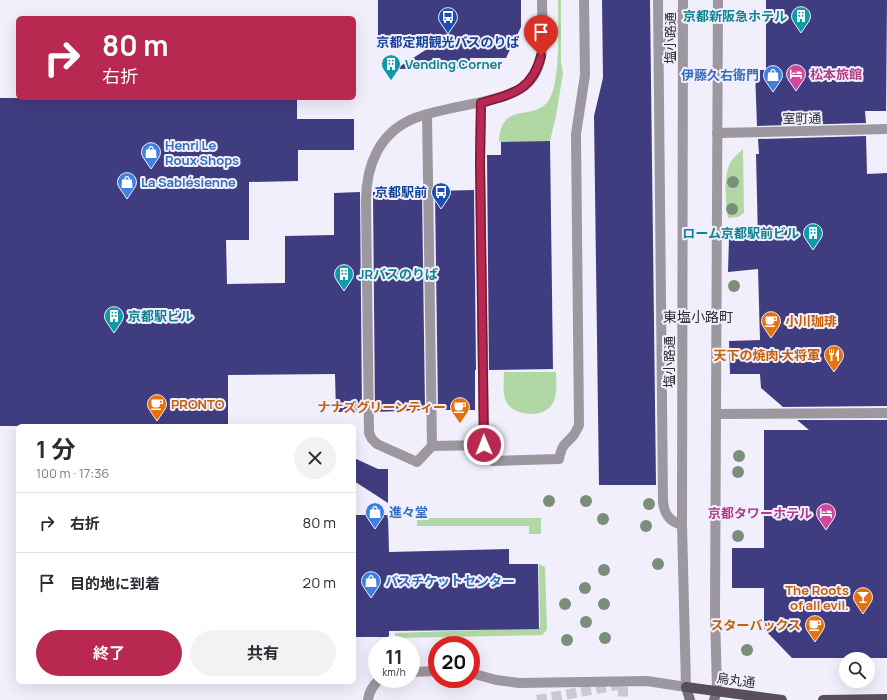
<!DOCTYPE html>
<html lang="ja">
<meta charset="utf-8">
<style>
:root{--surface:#fff;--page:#f2f2f3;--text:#2b2b33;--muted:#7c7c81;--line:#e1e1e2;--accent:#b82851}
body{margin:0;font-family:Manrope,"Noto Sans JP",sans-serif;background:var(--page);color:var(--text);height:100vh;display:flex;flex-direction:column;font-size:15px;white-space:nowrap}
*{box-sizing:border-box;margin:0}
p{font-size:13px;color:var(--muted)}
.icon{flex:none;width:22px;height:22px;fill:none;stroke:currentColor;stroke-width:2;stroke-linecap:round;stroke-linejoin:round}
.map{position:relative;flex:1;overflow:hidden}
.side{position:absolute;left:16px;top:424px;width:340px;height:260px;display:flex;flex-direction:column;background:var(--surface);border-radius:6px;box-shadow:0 4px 16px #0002}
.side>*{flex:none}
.banner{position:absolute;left:16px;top:16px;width:340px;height:84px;border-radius:6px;box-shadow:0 4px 16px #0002;background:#b82851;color:#fff;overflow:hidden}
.controls{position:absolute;left:839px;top:652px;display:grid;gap:8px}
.controls a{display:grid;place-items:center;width:36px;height:36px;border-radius:50%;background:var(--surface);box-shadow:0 4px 16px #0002;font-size:20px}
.speed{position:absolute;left:368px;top:636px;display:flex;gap:8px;font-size:20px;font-weight:700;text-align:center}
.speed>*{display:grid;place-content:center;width:52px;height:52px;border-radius:50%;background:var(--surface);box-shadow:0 4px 16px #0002;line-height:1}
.speed small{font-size:10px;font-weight:400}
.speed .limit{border:6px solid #d22;background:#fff;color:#111}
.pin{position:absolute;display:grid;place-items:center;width:34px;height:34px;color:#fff;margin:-41px -17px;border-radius:50% 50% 50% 0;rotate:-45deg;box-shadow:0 0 4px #0007}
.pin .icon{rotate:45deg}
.me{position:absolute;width:44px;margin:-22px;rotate:359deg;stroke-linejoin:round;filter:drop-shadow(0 0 3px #0008)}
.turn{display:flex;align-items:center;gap:14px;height:84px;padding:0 20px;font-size:18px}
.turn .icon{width:52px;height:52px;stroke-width:2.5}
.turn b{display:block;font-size:28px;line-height:34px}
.round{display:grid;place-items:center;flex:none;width:42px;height:42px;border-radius:21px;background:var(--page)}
.head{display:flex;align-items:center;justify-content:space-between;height:68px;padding:0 20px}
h1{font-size:24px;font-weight:700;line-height:30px}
.action{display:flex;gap:8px;margin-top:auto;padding:8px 20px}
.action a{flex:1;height:46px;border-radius:24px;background:var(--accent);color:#fff;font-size:16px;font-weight:700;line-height:46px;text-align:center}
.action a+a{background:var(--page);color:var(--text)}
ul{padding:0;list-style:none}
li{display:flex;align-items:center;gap:12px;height:60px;padding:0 20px;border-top:1px solid var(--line)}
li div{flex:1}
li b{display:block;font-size:15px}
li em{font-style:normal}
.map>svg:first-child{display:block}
</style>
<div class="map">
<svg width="887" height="700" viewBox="0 0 887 700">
<rect width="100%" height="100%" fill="#f1effc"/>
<g fill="#b0d7a4">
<path d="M558 0H561V62L563 73 556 116 550 141 499 142C501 99 534 123 549 100 561 80 558 24 558 0Z"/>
<path d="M743 149 744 213 738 217 728 218C726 203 723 177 730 163 733 158 739 153 743 149Z"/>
<path d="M504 372H556C556 382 558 394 553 403 545 418 516 417 507 403 502 395 504 382 504 372Z"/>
<path d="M417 518H541V534H529V526H417Z"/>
<path d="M539 564 545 567 547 630 542 635 395 638V633L540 628Z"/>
</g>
<g fill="#3f3d7f">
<path d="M378 0H521V27L506 58H470L471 68 396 69 438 42H378Z"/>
<path d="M602 0H650L656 485H599L594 116 603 78Z"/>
<path d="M766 0H887L886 111H865L866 123 757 126 755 70H766Z"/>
<path d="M0 98H297V119H354V150H298V181L249 182V240H226L227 284 285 283V236L334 235V193L360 192 362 412H336L335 374 228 375V426H0Z"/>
<path d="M866 136 867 174 887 173V406L783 407 761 388 760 374H730L729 341 760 340 758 269 728 272 729 239H758L756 154H759L758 139Z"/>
<path d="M550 141 553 369 489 370 487 155H501V142Z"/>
<path d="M474 190 476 370H475V410H438L435 191Z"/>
<path d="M422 191 425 410 375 412 373 192Z"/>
<path d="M797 420H887V658H792L764 629V588H732V548H764V430H809Z"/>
<path d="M354 458 378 469H388V503L354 481Z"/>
<path d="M354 515H388L389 552 509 549V564H538L539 629 389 631V637H354Z"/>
</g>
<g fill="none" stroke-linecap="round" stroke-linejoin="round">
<path stroke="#cac8d4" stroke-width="10" stroke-dasharray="10 5" stroke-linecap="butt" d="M537 700 623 684V700"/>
<g stroke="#9d979f" stroke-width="10">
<path d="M658 0 663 501C664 514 669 521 682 525"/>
<path d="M660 59 683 10"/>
<path d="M481 103 480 161 484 445 493 461 559 459C560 454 562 447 565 444 573 436 574 436 579 425L576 134 585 75 584 0"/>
<path d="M427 114 432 446 417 462 377 444 372 439 369 433 366 201C366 166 379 132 415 118 441 108 470 106 497 98 513 94 528 88 536 72 546 52 542 22 542 0"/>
<path d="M432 446 484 445"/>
<path d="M411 672 437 671"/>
<path d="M471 673 496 680 519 683 647 681 686 687"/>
<path d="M368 700C369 691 373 685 380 679"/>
</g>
<g stroke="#9d979f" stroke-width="10">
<path d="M717 133 887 129"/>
<path d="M716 414 887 413"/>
</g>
<g stroke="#9d979f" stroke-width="10">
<path d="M683 0 682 525 686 687"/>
<path d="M717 691 715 613 718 0"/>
</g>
<g stroke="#756d77" stroke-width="10">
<path d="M686 687 690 700"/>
<path d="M714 700 717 691"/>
</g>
<g stroke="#594f5b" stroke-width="10">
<path d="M686 687 782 700"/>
<path d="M823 700 887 699"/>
</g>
</g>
<g fill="#7b8e7a">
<circle cx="733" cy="182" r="6"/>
<circle cx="732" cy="209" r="6"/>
<circle cx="734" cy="286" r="6"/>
<circle cx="739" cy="456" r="6"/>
<circle cx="738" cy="472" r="6"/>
<circle cx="549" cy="501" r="6"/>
<circle cx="586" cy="501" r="6"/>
<circle cx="649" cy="504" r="6"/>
<circle cx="603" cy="519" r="6"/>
<circle cx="646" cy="526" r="6"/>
<circle cx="738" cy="536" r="6"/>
<circle cx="658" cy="564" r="6"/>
<circle cx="604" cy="570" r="6"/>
<circle cx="585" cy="588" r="6"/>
<circle cx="565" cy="604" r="6"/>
<circle cx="604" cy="604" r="6"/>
<circle cx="586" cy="622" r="6"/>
<circle cx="605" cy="638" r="6"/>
<circle cx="567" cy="640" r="6"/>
<circle cx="747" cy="650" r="6"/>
</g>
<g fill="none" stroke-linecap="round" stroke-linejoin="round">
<defs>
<path id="route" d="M484 445 480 161 481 103C512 94 532 91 541 56"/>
</defs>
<use href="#route" stroke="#781a35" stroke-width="10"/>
<use href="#route" stroke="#b82851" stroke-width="7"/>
</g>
<defs>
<symbol id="building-pin" viewBox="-11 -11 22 30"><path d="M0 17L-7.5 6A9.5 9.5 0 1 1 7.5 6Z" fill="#0f9aa8" stroke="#f1effc"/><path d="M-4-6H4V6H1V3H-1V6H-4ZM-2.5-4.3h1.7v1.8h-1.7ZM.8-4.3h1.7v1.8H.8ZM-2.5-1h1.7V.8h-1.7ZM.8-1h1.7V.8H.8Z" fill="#fff"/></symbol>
<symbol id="bus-pin" viewBox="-11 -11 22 30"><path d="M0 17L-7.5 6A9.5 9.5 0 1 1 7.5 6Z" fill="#1a4fb4" stroke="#f1effc"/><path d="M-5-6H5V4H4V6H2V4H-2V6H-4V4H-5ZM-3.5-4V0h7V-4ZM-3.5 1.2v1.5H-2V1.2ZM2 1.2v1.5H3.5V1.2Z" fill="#fff"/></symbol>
<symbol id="hotel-pin" viewBox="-11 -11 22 30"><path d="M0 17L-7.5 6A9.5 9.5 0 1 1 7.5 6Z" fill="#d1479c" stroke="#f1effc"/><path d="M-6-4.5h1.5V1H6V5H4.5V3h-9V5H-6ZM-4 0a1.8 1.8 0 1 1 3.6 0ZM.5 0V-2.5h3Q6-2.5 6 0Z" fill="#fff"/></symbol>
<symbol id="shop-pin" viewBox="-11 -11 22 30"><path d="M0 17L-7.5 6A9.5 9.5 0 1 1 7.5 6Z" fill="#3f7fe0" stroke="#f1effc"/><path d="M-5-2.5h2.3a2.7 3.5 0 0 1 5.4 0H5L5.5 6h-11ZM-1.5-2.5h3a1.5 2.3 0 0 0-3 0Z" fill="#fff"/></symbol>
<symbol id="cafe-pin" viewBox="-11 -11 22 30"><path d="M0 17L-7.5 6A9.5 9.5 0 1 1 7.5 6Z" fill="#e8710a" stroke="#f1effc"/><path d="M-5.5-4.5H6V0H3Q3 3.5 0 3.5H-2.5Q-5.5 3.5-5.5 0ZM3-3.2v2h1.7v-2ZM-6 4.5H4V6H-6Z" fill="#fff"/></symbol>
<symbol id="restaurant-pin" viewBox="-11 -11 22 30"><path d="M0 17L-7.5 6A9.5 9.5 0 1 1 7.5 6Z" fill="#e8710a" stroke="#f1effc"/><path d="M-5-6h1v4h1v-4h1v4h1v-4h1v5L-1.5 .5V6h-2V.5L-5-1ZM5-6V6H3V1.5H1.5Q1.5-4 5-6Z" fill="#fff"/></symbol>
<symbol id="bar-pin" viewBox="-11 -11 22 30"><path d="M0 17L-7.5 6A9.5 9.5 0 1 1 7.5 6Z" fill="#e8710a" stroke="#f1effc"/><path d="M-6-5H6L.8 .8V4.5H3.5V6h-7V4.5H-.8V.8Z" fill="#fff"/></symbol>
</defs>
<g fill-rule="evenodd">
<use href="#building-pin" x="790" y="5" width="22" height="30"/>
<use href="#bus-pin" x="437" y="6" width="22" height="30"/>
<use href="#building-pin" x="380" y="53" width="22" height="30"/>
<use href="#hotel-pin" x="785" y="63" width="22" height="30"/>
<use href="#shop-pin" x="762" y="64" width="22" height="30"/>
<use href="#shop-pin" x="140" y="141" width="22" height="30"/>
<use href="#shop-pin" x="116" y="171" width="22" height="30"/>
<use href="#bus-pin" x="430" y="181" width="22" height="30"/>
<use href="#building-pin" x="802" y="222" width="22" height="30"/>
<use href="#building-pin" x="333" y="263" width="22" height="30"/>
<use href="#building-pin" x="103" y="305" width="22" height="30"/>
<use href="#cafe-pin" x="760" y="310" width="22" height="30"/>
<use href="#restaurant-pin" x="823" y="344" width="22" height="30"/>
<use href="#cafe-pin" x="146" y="393" width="22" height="30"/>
<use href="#cafe-pin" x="449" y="396" width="22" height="30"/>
<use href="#shop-pin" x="364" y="501" width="22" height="30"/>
<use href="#hotel-pin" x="815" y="502" width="22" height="30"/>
<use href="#shop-pin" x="360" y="570" width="22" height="30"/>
<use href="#bar-pin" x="852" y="586" width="22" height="30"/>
<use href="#cafe-pin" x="804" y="614" width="22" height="30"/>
</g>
<g text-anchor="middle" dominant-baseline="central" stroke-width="4" stroke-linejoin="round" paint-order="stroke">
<g font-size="13" font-weight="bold" fill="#0d838f" stroke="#f1effc" text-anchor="start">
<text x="787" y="16" text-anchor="end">京都新阪急ホテル</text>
<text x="405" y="64">Vending Corner</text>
<text x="799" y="233" text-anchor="end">ローム京都駅前ビル</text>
<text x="358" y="274">JRバスのりば</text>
<text x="128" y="316">京都駅ビル</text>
</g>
<g font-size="13" fill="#2f2e35" stroke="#f1effc">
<text transform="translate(670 38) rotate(-90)">塩小路通</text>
<text transform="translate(802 118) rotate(-1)">室町通</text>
<text transform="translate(669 362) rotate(-90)">塩小路通</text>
<text transform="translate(736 680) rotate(8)">烏丸通</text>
</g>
<g font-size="13" font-weight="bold" fill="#164399" stroke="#f1effc">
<text x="448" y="42">京都定期観光バスのりば</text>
<text x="427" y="192" text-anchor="end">京都駅前</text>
</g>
<g font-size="13" font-weight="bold" fill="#b23c85" stroke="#f1effc" text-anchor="start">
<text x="810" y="74">松本旅館</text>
<text x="812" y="513" text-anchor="end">京都タワーホテル</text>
</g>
<g font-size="13" font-weight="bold" fill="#366cbe" stroke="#f1effc" text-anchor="start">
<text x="759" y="75" text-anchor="end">伊藤久右衛門</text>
<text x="165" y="145">Henri Le<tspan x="165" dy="15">Roux Shops</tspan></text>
<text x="141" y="182">La Sablésienne</text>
<text x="389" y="512">進々堂</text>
<text x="385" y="581">バスチケットセンター</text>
</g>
<g font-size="13" font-weight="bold" fill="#c56008" stroke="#f1effc" text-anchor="end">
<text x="785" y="321" text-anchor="start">小川珈琲</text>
<text x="820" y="355">天下の焼肉 大将軍</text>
<text x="171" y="404" text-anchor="start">PRONTO</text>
<text x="446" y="407">ナナズグリーンティー</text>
<text x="849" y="590">The Roots<tspan x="849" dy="15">of all evil.</tspan></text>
<text x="801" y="625">スターバックス</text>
</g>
<g font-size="14" fill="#2f2e35" stroke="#f1effc">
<text x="698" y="316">東塩小路町</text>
</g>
</g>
</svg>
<div class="controls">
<a><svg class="icon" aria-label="search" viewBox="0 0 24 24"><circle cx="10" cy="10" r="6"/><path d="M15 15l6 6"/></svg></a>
</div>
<div class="speed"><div>11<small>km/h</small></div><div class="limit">20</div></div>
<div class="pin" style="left:541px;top:56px;background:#d93025"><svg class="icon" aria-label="arrive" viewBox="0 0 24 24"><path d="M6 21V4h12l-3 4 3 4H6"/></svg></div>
<svg class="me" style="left:484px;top:445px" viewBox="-20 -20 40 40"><circle r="17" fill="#b82851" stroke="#fff" stroke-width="3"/><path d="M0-11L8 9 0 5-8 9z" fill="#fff"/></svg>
<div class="banner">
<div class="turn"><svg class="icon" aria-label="right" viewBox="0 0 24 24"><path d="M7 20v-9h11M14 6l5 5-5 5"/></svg><div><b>80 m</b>右折</div></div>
</div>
<section class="side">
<div class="head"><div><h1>1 分</h1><p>100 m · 17:36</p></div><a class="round"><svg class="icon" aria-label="close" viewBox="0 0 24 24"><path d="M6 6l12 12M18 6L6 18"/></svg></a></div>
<ul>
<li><svg class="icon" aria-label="right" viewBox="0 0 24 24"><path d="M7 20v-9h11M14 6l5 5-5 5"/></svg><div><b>右折</b></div><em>80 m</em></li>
<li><svg class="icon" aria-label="arrive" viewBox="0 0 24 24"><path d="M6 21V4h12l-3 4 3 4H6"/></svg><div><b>目的地に到着</b></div><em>20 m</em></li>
</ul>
<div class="action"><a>終了</a><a>共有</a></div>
</section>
</div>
